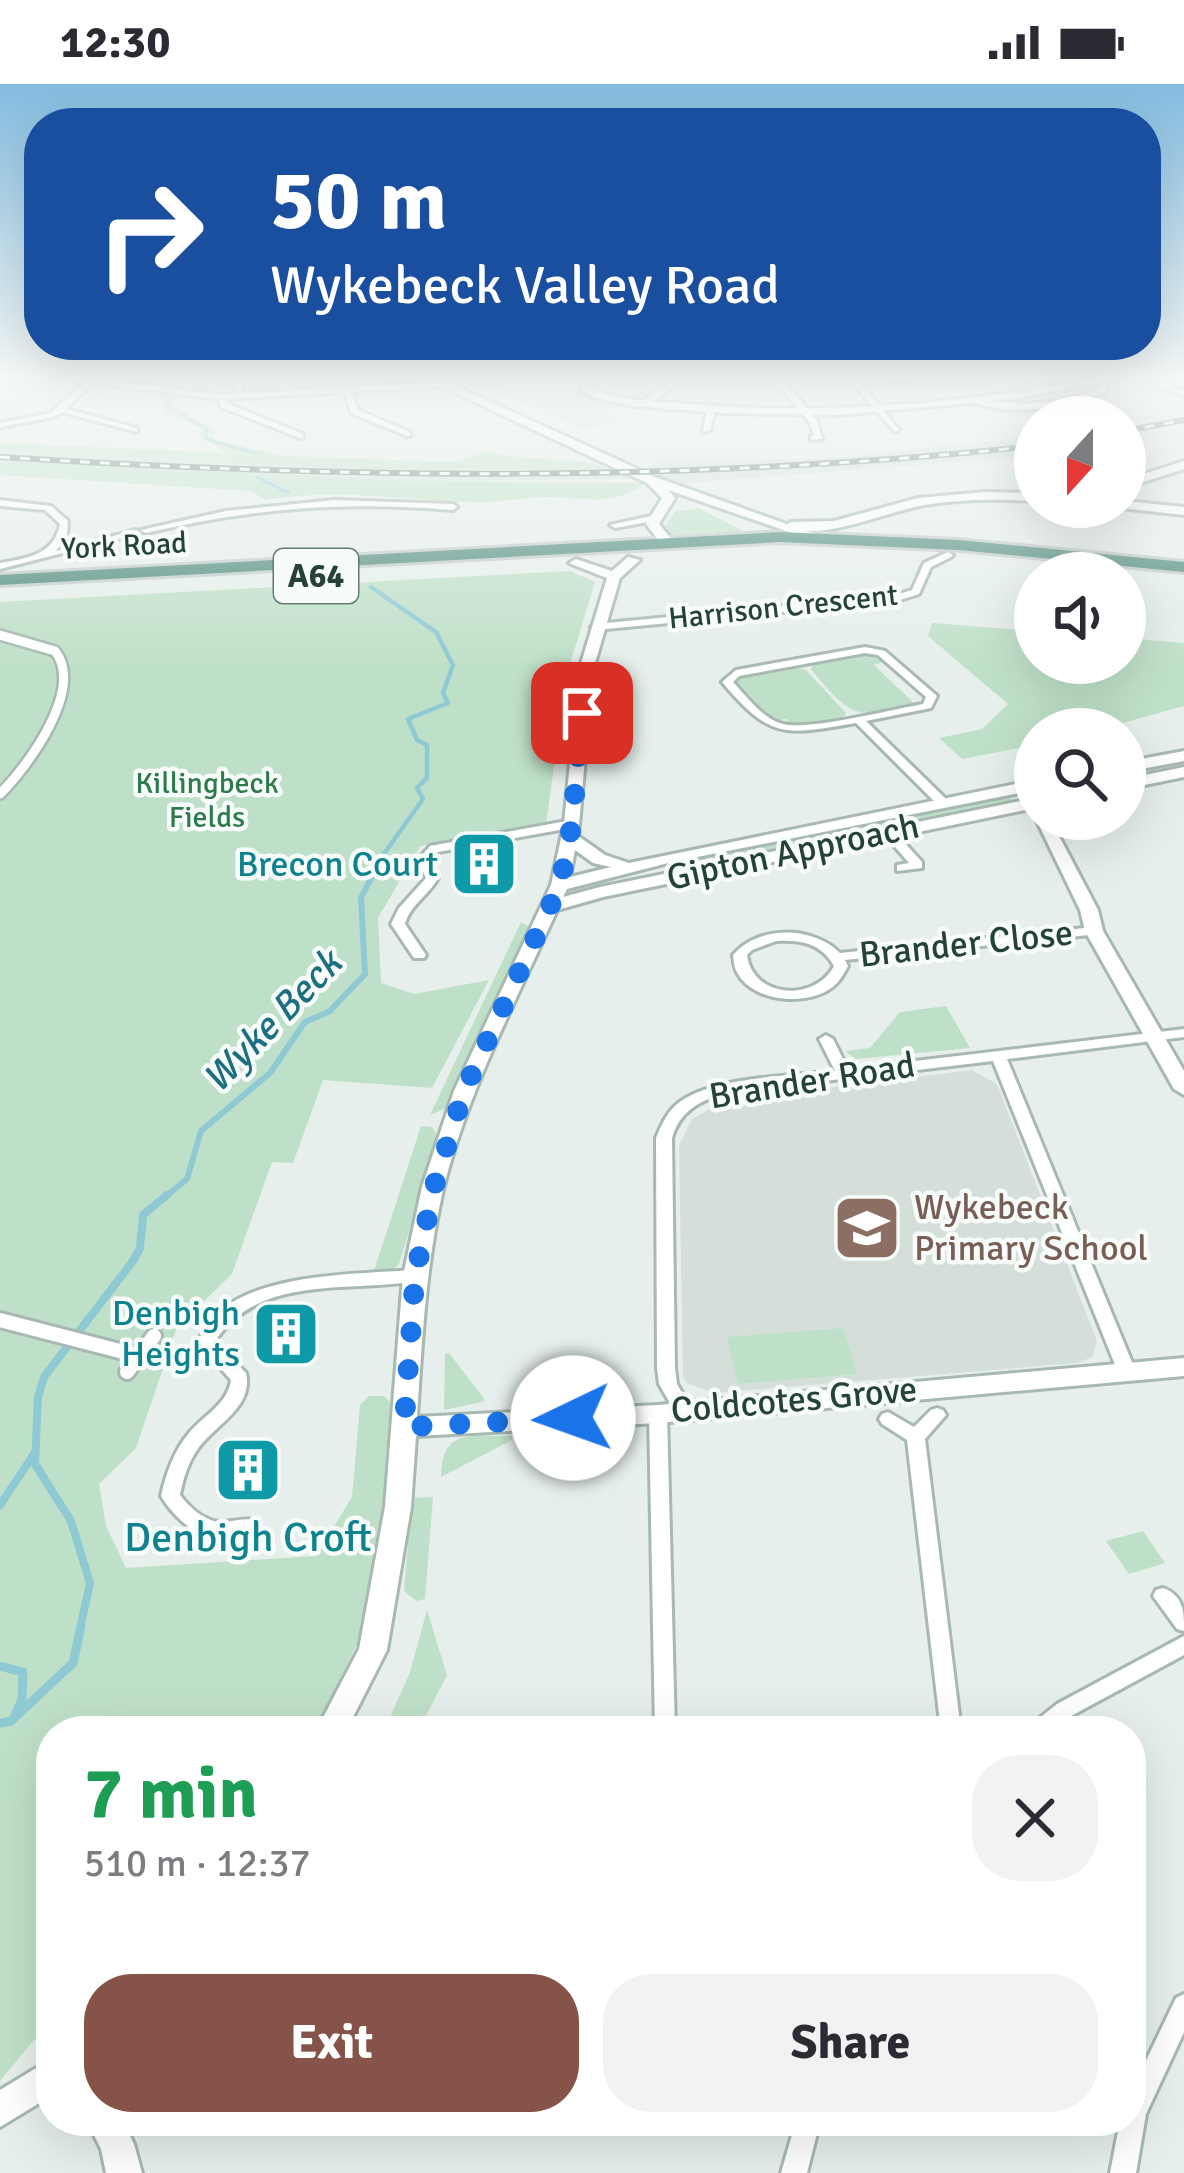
<!DOCTYPE html>
<meta charset="utf-8">
<style>
:root{--surface:#fff;--page:#f2f2f3;--text:#2b2b33;--muted:#7c7c81;--accent:#855347}
body{margin:0;font-family:Signika,sans-serif;background:var(--page);color:var(--text);height:100vh;display:flex;flex-direction:column;font-size:45px;white-space:nowrap}
*{box-sizing:border-box;margin:0}
p{font-size:39px;color:var(--muted)}
.icon{flex:none;width:66px;height:66px;fill:none;stroke:currentColor;stroke-width:2;stroke-linecap:round;stroke-linejoin:round}
.map{position:relative;flex:1;overflow:hidden}
.sheet{position:absolute;left:36px;top:1632px;width:1110px;height:420px;display:flex;flex-direction:column;background:var(--surface);border-radius:48px;box-shadow:0 12px 48px #0002}
.sheet>*{flex:none}
.guide{position:absolute;left:24px;top:24px;width:1137px;height:252px;border-radius:48px;box-shadow:0 12px 48px #0002;background:#1a4fa0;color:#fff;overflow:hidden}
.needle{width:78px;rotate:201deg}
.buttons{position:absolute;left:1014px;top:312px;display:grid;gap:24px}
.buttons a{display:grid;place-items:center;width:132px;height:132px;border-radius:50%;background:var(--surface);box-shadow:0 12px 48px #0002;font-size:60px}
.pin{position:absolute;display:grid;place-items:center;width:102px;height:102px;color:#fff;margin:-51px;border-radius:24px;box-shadow:0 6px 18px #0006}
.me{position:absolute;width:132px;margin:-66px;rotate:267deg;stroke-linejoin:round;filter:drop-shadow(0 0 9px #0008)}
.turn{display:flex;align-items:center;gap:42px;height:252px;padding:0 48px;font-size:54px}
.turn .icon{width:156px;height:156px;stroke-width:2.5}
.turn b{display:block;font-size:84px;line-height:102px}
.round{display:grid;place-items:center;flex:none;width:126px;height:126px;border-radius:48px;background:var(--page)}
.headline{display:flex;align-items:center;justify-content:space-between;height:204px;padding:0 48px}
h1{font-size:72px;font-weight:800;line-height:90px;color:#1e9e55}
.button{display:flex;gap:24px;margin-top:auto;padding:24px 48px}
.button a{flex:1;height:138px;border-radius:48px;background:var(--accent);color:#fff;font-size:48px;font-weight:800;line-height:138px;text-align:center}
.button a+a{background:var(--page);color:var(--text)}
.status{display:flex;justify-content:space-between;align-items:center;height:84px;padding:0 60px;background:var(--surface);direction:ltr}
.status svg{height:33px;fill:currentColor}
.map>svg:first-child{display:block}
</style>
<div class="status"><b>12:30</b><svg viewBox="0 0 49 12"><path d="M0 12V9h3v3zM5 12V6h3v6zM10 12V3h3v9zM15 12V0h3v12zM26 1h20v11H26zM47 4h2v5h-2z"/></svg></div>
<div class="map">
<svg width="1184" height="2089" viewBox="0 0 1184 2089">
<rect width="100%" height="100%" fill="#e6efeb"/>
<g fill="#d4dfda">
<path d="M517 293 577 302 584 310 616 319 607 328 619 336 585 345 484 302Z"/>
<path d="M1035 353V371L1022 373 672 400 659 395 412 397 0 377V367L359 385 566 387 636 385 658 380 656 376 824 375Z"/>
<path d="M972 986 997 1000 1097 1257 1092 1273 1078 1279 713 1309 687 1299 683 1293 679 1062 692 1035 724 1017Z"/>
</g>
<g fill="#bfe0c8">
<path d="M161 311 182 313 172 321 217 347 212 353 216 357 285 372 456 378 490 366C529 382 574 368 612 386L359 385 0 367V359L227 369 198 349 204 347 202 344 161 327 166 324 160 321Z"/>
<path d="M0 377 412 397 644 399C612 425 583 412 546 413 521 414 497 419 471 418 402 416 334 404 266 416L251 407 0 391Z"/>
<path d="M699 424 743 447 673 451 664 443 676 427Z"/>
<path d="M570 487 595 498 567 590 546 740 420 762 378 834 381 899 414 910 489 896 432 1004 323 996 293 1079 272 1078 232 1190 177 1243 136 1364 99 1400 106 1442 126 1484 316 1472 352 1413 360 1321 369 1312H384L390 1318 380 1467 364 1544 317 1647H51V1944L34 1956 0 1997V518Z"/>
<path d="M932 539 1035 547V579H1125V554L1184 559V622L1101 645H1035V661L962 675 939 654 982 645 1008 620 928 552Z"/>
<path d="M865 566 881 569 890 576 874 581 918 623C858 635 851 635 811 585L815 575Z"/>
<path d="M784 581 806 586 846 629 841 638 795 645 786 635 764 639 727 598 736 589Z"/>
<path d="M1003 712 1017 717 699 784 694 773Z"/>
<path d="M521 838 532 844 449 1023 430 1031Z"/>
<path d="M946 922 970 964 856 975 845 967 870 964 900 928Z"/>
<path d="M421 1042 432 1043 438 1053 399 1180 392 1186 374 1187Z"/>
<path d="M843 1244 857 1290 738 1300 727 1253Z"/>
<path d="M449 1269 485 1316 482 1318 444 1326 445 1270Z"/>
<path d="M512 1352V1356L441 1393C442 1342 472 1353 512 1352Z"/>
<path d="M433 1413 425 1515 416 1517 404 1507 412 1414Z"/>
<path d="M1143 1447 1165 1479 1129 1490 1106 1457Z"/>
<path d="M427 1526 447 1591 418 1647H384L410 1588Z"/>
</g>
<g fill="none" stroke-linecap="round" stroke-linejoin="round">
<g stroke="#8ec9d4" stroke-width="3">
<path d="M163 292 169 303"/>
<path d="M169 312 167 322 207 345 206 355 255 369"/>
<path d="M257 393 289 409"/>
<path d="M371 503 375 506"/>
</g>
<path stroke="#8ec9d4" stroke-width="4.5" d="M371 503 436 548 453 581 443 609 448 619 408 635 417 656 427 661V694L417 704 423 715 381 774"/>
<path stroke="#8ec9d4" stroke-width="6" d="M164 1114 187 1095 201 1047 270 989 305 938 330 927 365 890 361 814 383 771"/>
<g stroke="#8ec9d4" stroke-width="8">
<path d="M0 1421 34 1370"/>
<path d="M80 1545 90 1499 71 1437 35 1380 38 1313 44 1293 133 1177 140 1164 143 1131 167 1111"/>
</g>
<g stroke="#8ec9d4" stroke-width="9">
<path d="M0 1582 23 1588 22 1616 16 1629"/>
<path d="M0 1639 11 1637 73 1579 81 1542"/>
</g>
<defs>
<path id="pedestrian-far1" d="M0 551 55 567C85 605 28 682 0 710"/>
<g id="pedestrian">
<path d="M0 1236 139 1272"/>
<path d="M127 1288 154 1252"/>
</g>
<g id="minor">
<path d="M47 292H74L222 311 234 310V304L222 292H231L242 303V309L467 297 471 299 467 301 351 308 358 326 410 348V352H407L351 329 345 308 226 315 228 320 303 350V354H300L221 323 219 315 93 299 66 325 137 344V348L62 328 54 333 0 343V339L51 329 85 298Z"/>
<path d="M677 292H687L649 321H643V317Z"/>
<path d="M771 292H780L817 337 822 355 811 356V352L814 351 809 338Z"/>
<path d="M909 292H947L862 301 899 346 895 348 851 297 855 295 859 297Z"/>
<path d="M1130 292H1143L1184 307V312Z"/>
<path d="M1101 295 1108 297 1107 307C1065 325 1012 333 969 317L973 315C1017 322 1059 322 1100 304Z"/>
<path d="M711 323 715 325 710 346 703 348 707 325Z"/>
<path d="M0 416 51 422 68 437 67 451 56 467 136 446 141 449 0 485V479C28 474 54 471 60 440L45 426 0 422Z"/>
<path d="M334 416 453 420 457 423 453 426C341 417 255 424 146 449L141 446 226 427Z"/>
<path d="M656 431 659 432V436L615 444 610 441Z"/>
<path d="M948 468 953 471 951 473 931 483 919 510 897 517 596 546 591 543 596 540 896 511 912 506 924 479Z"/>
<path d="M865 563 885 567 937 612 931 624 866 637 948 717V723H940L856 639C784 651 771 656 722 598L736 586ZM865 569 878 571 926 613 923 620C894 625 807 647 783 640 763 635 747 613 733 598L739 592Z"/>
<path d="M572 736 576 737V743L438 768 430 776 438 794C429 811 410 821 405 840L426 871 424 874H414L391 840 399 824 426 794 418 776 430 762Z"/>
<path d="M889 745 893 746 922 778V784L897 787V781L909 779 883 749Z"/>
<path d="M1094 843 1099 844 1101 847 1099 850 845 876 848 882C846 886 840 896 837 899 815 923 755 920 738 890 734 884 734 878 733 871 758 841 813 842 840 869ZM776 857C801 856 821 859 834 882 815 918 753 915 747 871L752 866Z"/>
<path d="M1184 945V953L1007 975 1136 1288 1133 1293 1127 1294 1121 1293 1118 1288 993 977 724 1009C698 1018 680 1027 672 1054L675 1284 677 1300 692 1326 689 1331 683 1333 677 1331 659 1300 657 1284 656 1054C661 1042 666 1030 676 1021 707 993 793 992 835 987L819 955 826 951 833 955 848 985Z"/>
<path d="M415 1186 421 1188 423 1192 421 1196C351 1210 261 1188 215 1257L246 1289C254 1324 214 1341 197 1366 188 1379 183 1395 180 1411 190 1424 206 1439 224 1438 236 1437 244 1434 256 1436L258 1441 256 1446C244 1450 228 1455 216 1454 194 1453 171 1429 161 1412 166 1389 174 1367 189 1349 205 1330 227 1321 231 1296L197 1258C202 1250 207 1241 213 1234 253 1189 358 1190 415 1186Z"/>
<path d="M658 1323 664 1325 667 1330 675 1647H655L649 1330 652 1325Z"/>
<path d="M937 1324 943 1326 946 1331 925 1355 961 1647H941L907 1356 882 1340 879 1335 882 1330 888 1328 914 1343 931 1326Z"/>
<path d="M1163 1504C1184 1512 1184 1528 1184 1547L1177 1545 1153 1512 1156 1506Z"/>
<path d="M1184 1552V1571L1071 1632 1054 1647H1029L1032 1640 1057 1620Z"/>
<path d="M1184 1910V1948L1146 2030 1136 2089H1110L1120 2037H1131V2008L1176 1914Z"/>
<path d="M796 2037H820L807 2089H781Z"/>
</g>
<g id="tertiary">
<path d="M585 292H596L591 304C621 319 657 317 690 320 831 332 971 319 1109 292H1134L1014 315 839 331 723 329 634 322 599 315 581 307Z"/>
<path d="M1184 377V385L1125 404V396Z"/>
<path d="M985 408 1035 409V417C1000 415 966 415 931 420 890 425 821 460 785 442L791 438 834 437 918 414Z"/>
<path d="M1125 417 1184 423V431L1121 424 1125 423Z"/>
<path d="M628 473 640 476 620 494 593 586 578 752 605 771 629 779 1035 696V706L672 778 567 805 563 813 600 803 1035 714V724L603 813 557 826C516 917 467 1008 443 1106 426 1180 422 1256 417 1333L658 1321 1184 1274V1292L658 1339 416 1352 411 1423 387 1566 346 1647H316L359 1565 385 1423 403 1192 422 1103 454 1007 551 801 564 740 579 586 607 494 569 479 576 475 612 487ZM575 766 593 779 611 783 570 793Z"/>
<path d="M1184 667V677L1125 688V678Z"/>
<path d="M1184 683V693L1125 705V695Z"/>
<path d="M1035 733 1050 735 1098 826 1103 847 1184 987V1011L1174 1005 1085 847 1080 826Z"/>
<path d="M51 1975V2012L0 2043V2006Z"/>
<path d="M87 2037H123L134 2060 142 2089H106L101 2065Z"/>
</g>
<path id="secondary" d="M419 292H434L655 393 826 454 815 457 668 406 675 414 659 440 675 459 663 462 646 440 662 414 647 399Z"/>
<path id="trunk" d="M780 448 959 456 1184 478V488L959 466 780 458 0 501V491Z"/>
</defs>
<use href="#pedestrian-far1" stroke="#a8b8b2" stroke-width="14"/>
<use href="#pedestrian" stroke="#a8b8b2" stroke-width="20"/>
<use href="#minor" stroke="#a8b8b2" stroke-width="6"/>
<use href="#tertiary" stroke="#a8b8b2" stroke-width="6"/>
<use href="#secondary" stroke="#a4bbb3" stroke-width="6"/>
<use href="#trunk" stroke="#c2cac8" stroke-width="6"/>
<use href="#pedestrian-far1" stroke="#fff" stroke-width="9"/>
<use href="#pedestrian" stroke="#fff" stroke-width="14"/>
<use href="#minor" fill="#fff" fill-rule="evenodd"/>
<use href="#tertiary" fill="#fff" fill-rule="evenodd"/>
<use href="#secondary" fill="#fff" fill-rule="evenodd"/>
<use href="#trunk" fill="#4c8a7c" fill-rule="evenodd"/>
<defs>
<g id="rail">
<path d="M1125 347 1184 336"/>
<path d="M0 373C347 395 689 399 1035 362"/>
</g>
</defs>
<use href="#rail" stroke="#5f7d75" stroke-width="6"/>
<use href="#rail" stroke="#f7fbf9" stroke-width="3" stroke-dasharray="10" stroke-linecap="butt"/>
</g>
<linearGradient id="sky" x2="0" y2="1"><stop stop-color="#84bce0"/><stop offset="0.5" stop-color="#f4f8f6"/><stop offset="1" stop-color="#f4f8f6" stop-opacity="0"/></linearGradient>
<rect width="1184" height="585" fill="url(#sky)"/>
<g fill="none" stroke-linecap="round" stroke-linejoin="round">
<path stroke="#1a73e8" stroke-width="21" stroke-dasharray="0 37.8" d="M573 1334 404 1343 415 1192 434 1103 464 1007 560 801 572 740 582 629"/>
</g>
<defs>
<symbol id="building-square" viewBox="-11 -11 22 22"><rect x="-9" y="-9" width="18" height="18" rx="4" fill="#0f9aa8" stroke="#f7fbf9"/><path d="M-4-6H4V6H1V3H-1V6H-4ZM-2.5-4.3h1.7v1.8h-1.7ZM.8-4.3h1.7v1.8H.8ZM-2.5-1h1.7V.8h-1.7ZM.8-1h1.7V.8H.8Z" fill="#fff"/></symbol>
<symbol id="school-square" viewBox="-11 -11 22 22"><rect x="-9" y="-9" width="18" height="18" rx="4" fill="#8d6e63" stroke="#f7fbf9"/><path d="M0-5L7-2L0 1L-7-2ZM-4 1L0 2.5L4 1V4Q0 6-4 4Z" fill="#fff"/></symbol>
</defs>
<g fill-rule="evenodd">
<use href="#building-square" x="446" y="742" width="76" height="76"/>
<use href="#school-square" x="829" y="1106" width="76" height="76"/>
<use href="#building-square" x="248" y="1212" width="76" height="76"/>
<use href="#building-square" x="210" y="1348" width="76" height="76"/>
</g>
<g text-anchor="middle" dominant-baseline="central" stroke-width="9" stroke-linejoin="round" paint-order="stroke">
<g font-size="30" fill="#24423a" stroke="#f7fbf9">
<text transform="translate(124 462) rotate(-3)">York Road</text>
<text transform="translate(783 523) rotate(-6)">Harrison Crescent</text>
</g>
<g font-size="30" fill="#2d7a4b" stroke="#f7fbf9">
<text x="207" y="699">Killingbeck<tspan x="207" dy="34">Fields</tspan></text>
</g>
<rect fill="#f7fbf9" stroke="#637a73" stroke-width="3" x="274" y="465" width="84" height="54" rx="9"/>
<g font-size="33" font-weight="bold" fill="#24423a">
<text x="316" y="492">A64</text>
</g>
<g font-size="36" fill="#24423a" stroke="#f7fbf9">
<text transform="translate(793 768) rotate(-12)">Gipton Approach</text>
<text transform="translate(966 860) rotate(-6)">Brander Close</text>
<text transform="translate(812 997) rotate(-9)">Brander Road</text>
<text transform="translate(794 1316) rotate(-5)">Coldcotes Grove</text>
</g>
<g font-size="36" fill="#0d838f" stroke="#f7fbf9" text-anchor="end">
<text x="438" y="780">Brecon Court</text>
<text x="240" y="1229">Denbigh<tspan x="240" dy="41">Heights</tspan></text>
</g>
<g font-size="36" fill="#785e54" stroke="#f7fbf9" text-anchor="start">
<text x="914" y="1123">Wykebeck<tspan x="914" dy="41">Primary School</tspan></text>
</g>
<g font-size="39" font-style="italic" fill="#1c6f80" stroke="#f7fbf9">
<text transform="translate(272 937) rotate(-46)">Wyke Beck</text>
</g>
<g font-size="42" fill="#0d838f" stroke="#f7fbf9">
<text x="248" y="1453">Denbigh Croft</text>
</g>
</g>
</svg>
<div class="buttons">
<a><svg class="needle" viewBox="-14 -14 28 28"><path d="M0-13l5 13h-10z" fill="#e53935"/><path d="M0 13l5-13h-10z" fill="#7c7c81"/></svg></a>
<a><svg class="icon" aria-label="sound" viewBox="0 0 24 24"><path d="M4 9h4l5-4v14l-5-4H4zM17 9q2 3 0 6"/></svg></a>
<a><svg class="icon" aria-label="search" viewBox="0 0 24 24"><circle cx="10" cy="10" r="6"/><path d="M15 15l6 6"/></svg></a>
</div>
<div class="pin" style="left:582px;top:629px;background:#d93025"><svg class="icon" aria-label="arrive" viewBox="0 0 24 24"><path d="M6 21V4h12l-3 4 3 4H6"/></svg></div>
<svg class="me" style="left:573px;top:1334px" viewBox="-20 -20 40 40"><circle r="19" fill="#fff"/><path d="M0-13L10 11 0 6-10 11z" fill="#1a73e8"/></svg>
<div class="guide">
<div class="turn"><svg class="icon" aria-label="right" viewBox="0 0 24 24"><path d="M7 20v-9h11M14 6l5 5-5 5"/></svg><div><b>50 m</b>Wykebeck Valley Road</div></div>
</div>
<section class="sheet">
<div class="headline"><div><h1>7 min</h1><p>510 m · 12:37</p></div><a class="round"><svg class="icon" aria-label="close" viewBox="0 0 24 24"><path d="M6 6l12 12M18 6L6 18"/></svg></a></div>
<div class="button"><a>Exit</a><a>Share</a></div>
</section>
</div>
